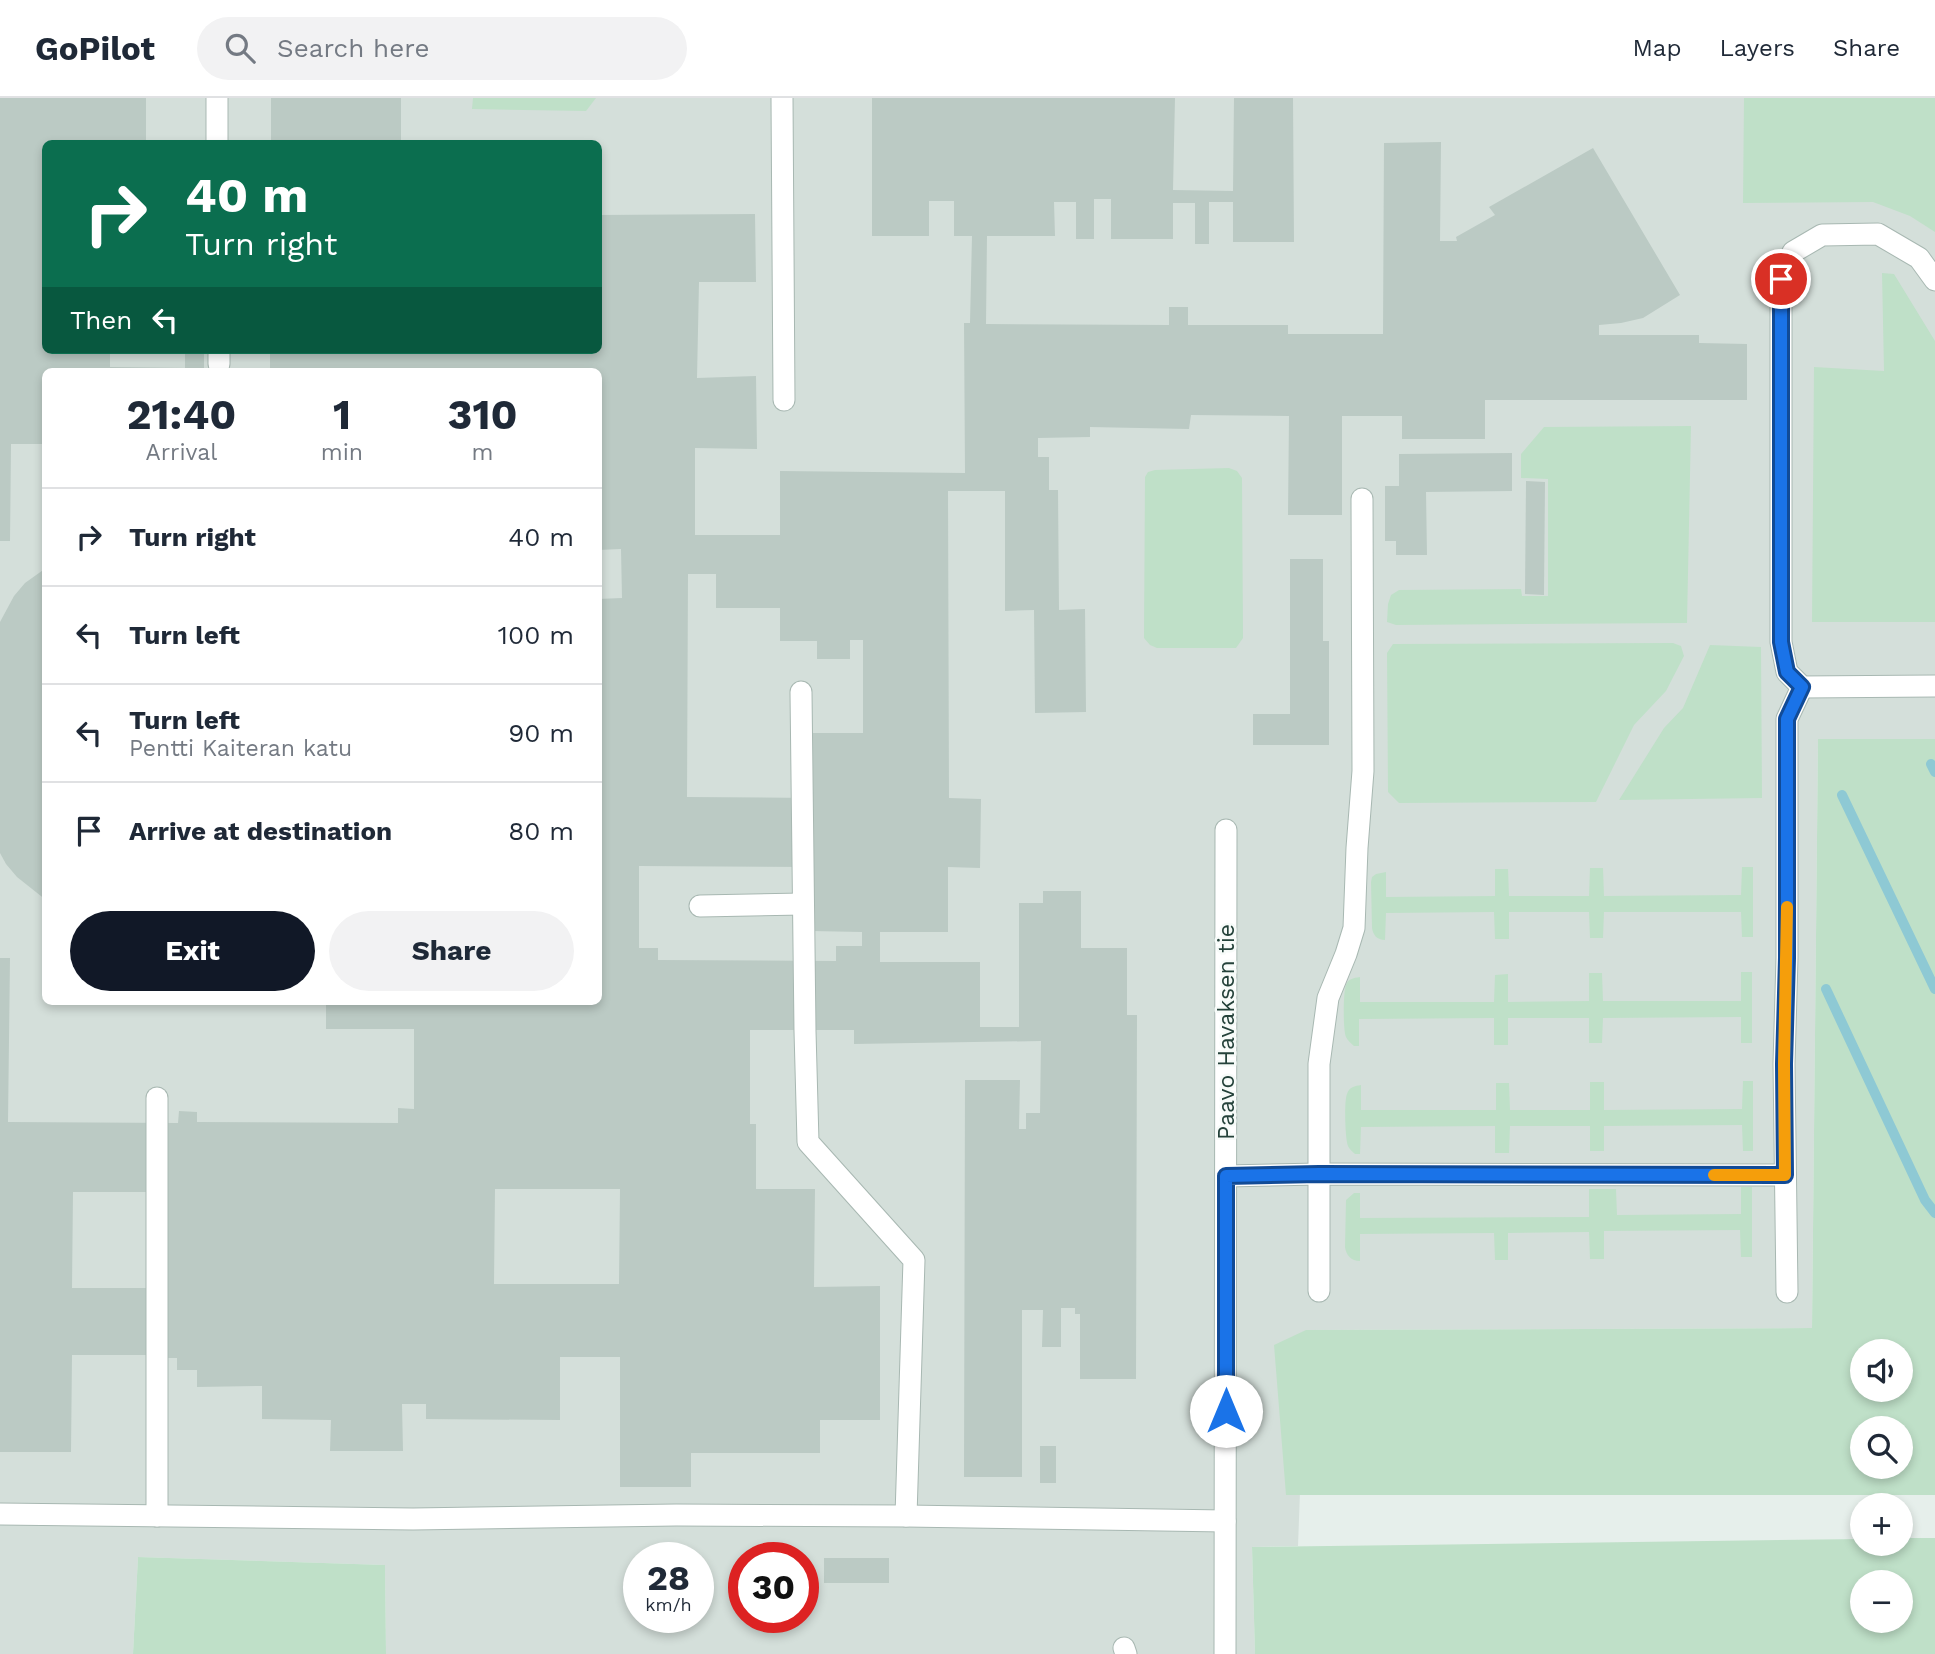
<!DOCTYPE html>
<meta charset="utf-8">
<style>
:root{--surface:#fff;--page:#f2f2f3;--text:#1f2937;--muted:#747a83;--line:#e0e1e3;--accent:#111827}
body{margin:0;font-family:"Work Sans",sans-serif;background:var(--page);color:var(--text);height:100vh;display:flex;flex-direction:column;font-size:26px;white-space:nowrap}
*{box-sizing:border-box;margin:0}
p{font-size:23px;color:var(--muted)}
.icon{flex:none;width:38px;height:38px;fill:none;stroke:currentColor;stroke-width:2;stroke-linecap:round;stroke-linejoin:round}
.map{position:relative;flex:1;overflow:hidden}
.sheet{position:absolute;left:42px;top:270px;width:560px;height:637px;display:flex;flex-direction:column;background:var(--surface);border-radius:10px;box-shadow:0 4px 10px #0003}
.sheet>*{flex:none}
.hud{position:absolute;left:42px;top:42px;width:560px;height:214px;border-radius:10px;box-shadow:0 4px 10px #0003;background:#0b6e4f;color:#fff;overflow:hidden}
.buttons{position:absolute;left:1850px;top:1241px;display:grid;gap:14px}
.buttons a{display:grid;place-items:center;width:63px;height:63px;border-radius:50%;background:var(--surface);box-shadow:0 4px 10px #0003;font-size:35px}
.speed{position:absolute;left:623px;top:1444px;display:flex;gap:14px;font-size:35px;font-weight:700;text-align:center}
.speed>*{display:grid;place-content:center;width:91px;height:91px;border-radius:50%;background:var(--surface);box-shadow:0 4px 10px #0003;line-height:1}
.speed small{font-size:18px;font-weight:400}
.speed .limit{border:10px solid #d22;background:#fff;color:#111}
.pin{position:absolute;display:grid;place-items:center;width:60px;height:60px;color:#fff;margin:-30px;border:4px solid #fff;border-radius:50%;box-shadow:0 2px 7px #0007}
.me{position:absolute;width:77px;margin:-38px;rotate:0deg;stroke-linejoin:round;filter:drop-shadow(0 0 5px #0008)}
.turn{display:flex;align-items:center;gap:24px;height:147px;padding:0 28px;font-size:32px}
.turn .icon{width:91px;height:91px;stroke-width:2.5}
.turn b{display:block;font-size:49px;line-height:60px}
.then{display:flex;align-items:center;height:66px;padding:0 28px;background:#0003;gap:14px;font-size:26px}
.eta{display:flex;justify-content:space-evenly;align-items:center;height:119px;text-align:center}
.eta b{font-size:42px;font-weight:700;line-height:49px}
.action{display:flex;gap:14px;margin-top:auto;padding:14px 28px}
.action a{flex:1;height:80px;border-radius:42px;background:var(--accent);color:#fff;font-size:28px;font-weight:700;line-height:80px;text-align:center}
.action a+a{background:var(--page);color:var(--text)}
ul{padding:0;list-style:none}
li{display:flex;align-items:center;gap:21px;height:98px;padding:0 28px;border-top:2px solid var(--line)}
li div{flex:1}
li b{display:block;font-size:26px}
li em{font-style:normal}
header{display:flex;align-items:center;gap:42px;box-sizing:border-box;height:98px;padding:0 35px;background:var(--surface);border-bottom:2px solid var(--line)}
header strong{font-size:33px}
nav{display:flex;gap:38px;margin-inline-start:auto;font-size:24px}
.search{width:490px;height:63px;background:var(--page);display:flex;align-items:center;gap:18px;box-sizing:border-box;padding:0 24px;border-radius:38px;color:var(--muted);font-size:26px}
.map>svg:first-child{display:block}
</style>
<header>
<strong>GoPilot</strong>
<div class="search"><svg class="icon" aria-label="search" viewBox="0 0 24 24"><circle cx="10" cy="10" r="6"/><path d="M15 15l6 6"/></svg>Search here</div>
<nav><a>Map</a><a>Layers</a><a>Share</a></nav>
</header>
<div class="map">
<svg width="1935" height="1556" viewBox="0 0 1935 1556">
<rect width="100%" height="100%" fill="#e6efeb"/>
<path fill="#d4dfda" fill-rule="evenodd" d="M0 0H1857L1935 115V641L1818 642 1812 1230 1306 1232 1298 1448 1252 1449 1255 1556H386L385 1467 138 1459 133 1556H0ZM46 46H598V252H46ZM46 273H598V903H46ZM639 1460H698V1519H639ZM744 1460H803V1519H744Z"/>
<g fill="#bfe0c8" fill-rule="evenodd">
<path d="M473 0H596L586 13 472 11Z"/>
<path d="M1744 0H1935V134L1910 118 1873 104 1743 105Z"/>
<path d="M1882 175 1894 176 1935 243V524H1812L1814 269 1884 273Z"/>
<path d="M1691 328 1687 525 1396 527 1387 524 1388 506 1391 497 1399 492 1521 491 1522 498H1548V381L1521 380V356L1544 329Z"/>
<path d="M1229 370 1237 373 1242 380 1243 540 1236 550H1157L1150 547 1144 540 1145 379 1148 374 1155 372Z"/>
<path d="M1673 545 1681 548 1684 558 1666 593 1634 627 1596 704 1399 705 1388 694 1387 555 1393 546Z"/>
<path d="M1710 547 1761 549 1762 700 1619 702 1664 630 1683 610Z"/>
<path d="M1818 641H1935V1397H1286L1274 1247 1306 1232 1812 1230ZM1862 1253H1900V1292H1862ZM1862 1330H1900V1368H1862Z"/>
<path d="M1742 769H1753V839H1742L1741 814H1604L1603 840H1590L1589 814H1509V841H1495L1494 814 1386 815 1385 842C1377 842 1373 837 1372 830L1371 784 1372 779 1376 776 1386 774V799L1495 798V771H1508L1509 798H1589L1590 770H1603L1604 798 1741 797Z"/>
<path d="M1741 874H1752V945H1741V919L1603 920 1602 945H1589V920H1508V947H1494V920L1359 921V948H1354C1351 945 1348 943 1346 939 1343 933 1343 894 1346 887 1348 881 1353 880 1360 879V904H1494L1495 877 1508 876V904L1589 903V875H1602L1603 903H1741Z"/>
<path d="M1743 983H1753V1053H1743L1742 1027 1604 1028V1053H1590V1028H1510L1509 1055H1495V1028L1361 1029 1360 1056H1355C1352 1053 1349 1051 1348 1048 1345 1041 1344 1002 1347 996 1349 989 1355 988 1361 987V1012H1496V985H1509L1510 1012H1590V984H1604V1012L1742 1011Z"/>
<path d="M1741 1089H1752V1159H1741L1740 1132 1604 1133V1161H1590L1589 1134 1508 1135V1162H1495L1494 1135 1360 1136V1163C1351 1163 1346 1157 1345 1149L1346 1102 1354 1095H1360V1120L1589 1119V1091H1616L1617 1117 1741 1116Z"/>
<path d="M1901 1440H1935V1556H1255L1252 1449 1862 1441V1446H1900ZM1862 1484H1900V1522H1862Z"/>
<path d="M138 1459 385 1467 386 1556H133Z"/>
</g>
<g fill="none" stroke-linecap="round" stroke-linejoin="round">
<g stroke="#8ec9d4" stroke-width="10">
<path d="M1931 666 1935 674"/>
<path d="M1842 697 1935 891"/>
<path d="M1826 891 1925 1102 1935 1115"/>
</g>
</g>
<g fill="#bbcac4" fill-rule="evenodd">
<path d="M0 0H146V46H46V252H110V269L185 270V255H204V270L226 271V273H46V346H11L10 443H0Z"/>
<rect x="271" y="0" width="130" height="46"/>
<path d="M872 0H1175L1173 92 1233 93 1234 0H1293L1294 144H1233V104H1209V146H1195V105H1173V141H1111V101H1094V141H1076V104H1054L1055 138H987L986 226 1169 227V209H1188V227H1288V236H1383L1384 45 1441 44 1440 143H1457L1456 139 1495 117 1489 109 1593 50 1680 197 1643 220 1621 225 1599 227V237H1699V245L1747 246V302H1485V341H1402V318H1342V417H1288L1289 318 1191 317 1189 331 1090 329V339L1038 340V359H1049V392H1058L1059 512 1085 511 1086 614 1035 615 1034 512 1005 513V393H948L949 700 981 701 980 770 948 769V834H880V864H980V929H1019V805H1043V793H1081V850H1127V917H1137L1136 1281H1080V1216H1075V1210H1061V1249H1042L1043 1212H1022V1379H964L965 982H1020L1019 1031H1026V1015H1040L1041 943 854 946V932H750V1026H756V1091H815L814 1189 880 1188V1322H820V1355H691V1389H620V1259H560V1322L426 1321V1306H402L403 1353H330L331 1322 262 1321V1288L197 1289V1272H177V1260H163V1257H72L71 1354H0V860H10L8 1024 178 1025 179 1013 197 1014V1024L398 1025V1010L414 1011V931H326V903H598V501L622 500 621 451 598 452V273H270V252H598V117L755 116 756 184H699L697 280 756 278 757 351 695 350V437H780V373L965 375 964 225H970L972 138H954V103H929V138H872ZM688 476H716V510H780V543H817V561H850V542H863V635H812V700L687 699ZM639 768 811 769V833L862 834V848H836V863L658 862V850H639ZM495 1091H620L619 1186H494ZM73 1094H167V1190H72Z"/>
<path d="M1512 355V393L1426 394 1427 457H1396V443H1385V388H1399V356Z"/>
<path d="M1526 383 1545 384 1544 497 1525 496Z"/>
<path d="M1290 461H1323V543H1329V647H1253V616H1290Z"/>
<path d="M46 470V802L17 779 6 766 0 755V524L14 498 25 485Z"/>
<rect x="1040" y="1348" width="16" height="37"/>
<rect x="824" y="1460" width="65" height="25"/>
</g>
<g fill="none" stroke-linecap="round" stroke-linejoin="round">
<defs>
<g id="minor">
<path d="M217 0V46"/>
<path d="M782 0 784 302"/>
<path d="M1935 182 1919 160 1878 136 1822 137 1793 154 1781 181V544L1787 574 1802 589 1935 588"/>
<path d="M219 252V266"/>
<path d="M801 594 805 933 808 1044 914 1162 906 1418"/>
<path d="M700 808 803 806"/>
<path d="M157 1000V1418"/>
<path d="M1226 1078 1319 1076 1785 1077"/>
<path d="M1319 1193V966L1328 900 1346 856 1354 830 1357 750 1363 673 1362 401"/>
<path d="M1787 1194 1784 966 1787 860V621L1802 589"/>
<path d="M0 1416 413 1421 676 1417 906 1418 1225 1423"/>
<path d="M1124 1550 1126 1556"/>
<path d="M1225 1556 1226 732"/>
</g>
</defs>
<use href="#minor" stroke="#a8b8b2" stroke-width="23"/>
<use href="#minor" stroke="#fff" stroke-width="21"/>
</g>
<g fill="none" stroke-linecap="round" stroke-linejoin="round">
<defs>
<path id="route" d="M1226 1313V1078L1319 1076 1785 1077 1784 966 1787 860V621L1802 589 1787 574 1781 544V181"/>
</defs>
<use href="#route" stroke="#114b97" stroke-width="18"/>
<use href="#route" stroke="#1a73e8" stroke-width="12"/>
<path stroke="#f59e0b" stroke-width="12" d="M1714 1077H1785L1784 966 1787 809"/>
</g>
<g text-anchor="middle" dominant-baseline="central" stroke-width="5" stroke-linejoin="round" paint-order="stroke">
<g font-size="23" fill="#24423a" stroke="#f7fbf9">
<text transform="translate(1226 934) rotate(-90)">Paavo Havaksen tie</text>
</g>
</g>
</svg>
<div class="buttons">
<a><svg class="icon" aria-label="sound" viewBox="0 0 24 24"><path d="M4 9h4l5-4v14l-5-4H4zM17 9q2 3 0 6"/></svg></a>
<a><svg class="icon" aria-label="search" viewBox="0 0 24 24"><circle cx="10" cy="10" r="6"/><path d="M15 15l6 6"/></svg></a>
<a>+</a>
<a>−</a>
</div>
<div class="speed"><div>28<small>km/h</small></div><div class="limit">30</div></div>
<div class="pin" style="left:1781px;top:181px;background:#d93025"><svg class="icon" aria-label="arrive" viewBox="0 0 24 24"><path d="M6 21V4h12l-3 4 3 4H6"/></svg></div>
<svg class="me" style="left:1226px;top:1313px" viewBox="-20 -20 40 40"><circle r="19" fill="#fff"/><path d="M0-13L10 11 0 6-10 11z" fill="#1a73e8"/></svg>
<div class="hud">
<div class="turn"><svg class="icon" aria-label="right" viewBox="0 0 24 24"><path d="M7 20v-9h11M14 6l5 5-5 5"/></svg><div><b>40 m</b>Turn right</div></div>
<div class="then">Then<svg class="icon" aria-label="left" viewBox="0 0 24 24"><path d="M17 20v-9H6M10 6l-5 5 5 5"/></svg></div>
</div>
<section class="sheet">
<div class="eta">
<div><b>21:40</b><p>Arrival</p></div>
<div><b>1</b><p>min</p></div>
<div><b>310</b><p>m</p></div>
</div>
<ul>
<li><svg class="icon" aria-label="right" viewBox="0 0 24 24"><path d="M7 20v-9h11M14 6l5 5-5 5"/></svg><div><b>Turn right</b></div><em>40 m</em></li>
<li><svg class="icon" aria-label="left" viewBox="0 0 24 24"><path d="M17 20v-9H6M10 6l-5 5 5 5"/></svg><div><b>Turn left</b></div><em>100 m</em></li>
<li><svg class="icon" aria-label="left" viewBox="0 0 24 24"><path d="M17 20v-9H6M10 6l-5 5 5 5"/></svg><div><b>Turn left</b><p>Pentti Kaiteran katu</p></div><em>90 m</em></li>
<li><svg class="icon" aria-label="arrive" viewBox="0 0 24 24"><path d="M6 21V4h12l-3 4 3 4H6"/></svg><div><b>Arrive at destination</b></div><em>80 m</em></li>
</ul>
<div class="action"><a>Exit</a><a>Share</a></div>
</section>
</div>
